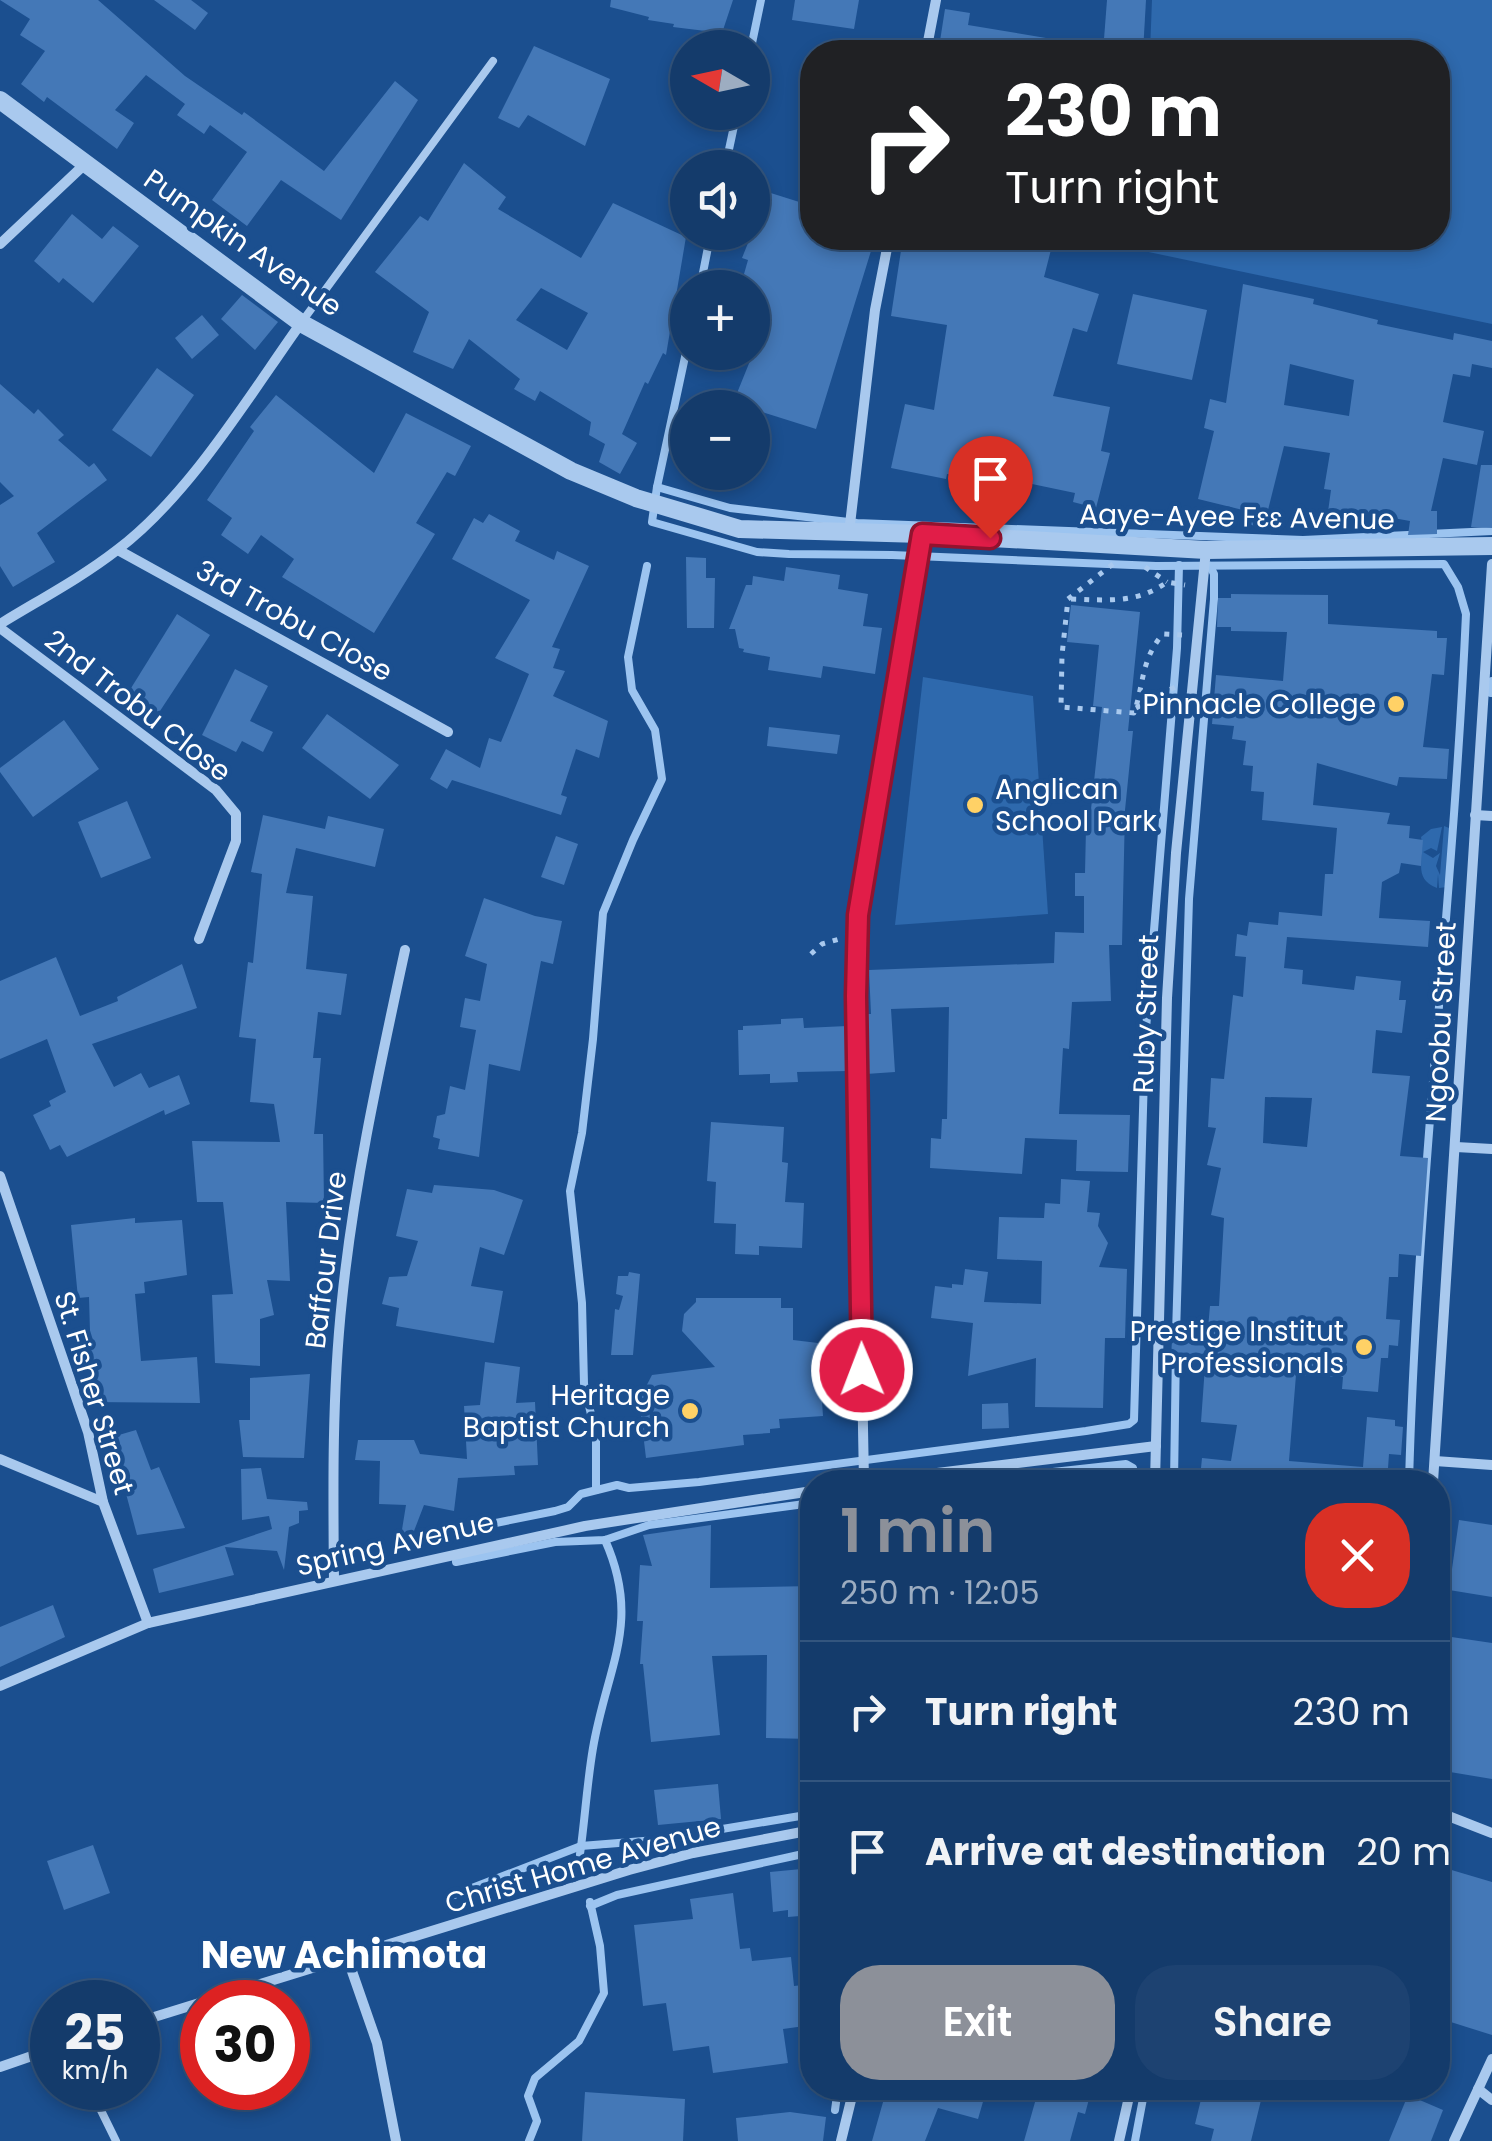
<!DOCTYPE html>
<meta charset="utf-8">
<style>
:root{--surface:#143b6b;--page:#1d4271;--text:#f1f3f6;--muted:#9dadc1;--line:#33557e;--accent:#8c9099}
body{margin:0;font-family:Poppins,sans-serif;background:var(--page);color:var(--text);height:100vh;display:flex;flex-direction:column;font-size:38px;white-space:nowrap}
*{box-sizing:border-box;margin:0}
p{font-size:32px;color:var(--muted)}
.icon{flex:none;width:55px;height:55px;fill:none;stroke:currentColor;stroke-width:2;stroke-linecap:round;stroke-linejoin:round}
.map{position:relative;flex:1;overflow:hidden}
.drawer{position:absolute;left:800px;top:1470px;width:650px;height:630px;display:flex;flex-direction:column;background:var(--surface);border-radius:40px;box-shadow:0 5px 15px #0003,0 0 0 2px var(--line)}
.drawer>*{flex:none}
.hud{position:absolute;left:800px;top:40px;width:650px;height:210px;border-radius:40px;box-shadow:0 5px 15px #0003,0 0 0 2px var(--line);background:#202124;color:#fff;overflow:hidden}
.needle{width:65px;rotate:279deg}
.controls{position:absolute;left:670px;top:30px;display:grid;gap:20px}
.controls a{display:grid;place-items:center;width:100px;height:100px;border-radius:50%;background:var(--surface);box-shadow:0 5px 15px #0003,0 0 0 2px var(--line);font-size:50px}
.speed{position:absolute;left:30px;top:1980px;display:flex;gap:20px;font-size:50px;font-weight:700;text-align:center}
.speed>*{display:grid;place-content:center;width:130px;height:130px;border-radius:50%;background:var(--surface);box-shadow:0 5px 15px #0003,0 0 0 2px var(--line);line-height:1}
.speed small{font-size:25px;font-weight:400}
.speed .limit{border:15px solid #d22;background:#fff;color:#111}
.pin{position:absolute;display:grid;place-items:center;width:85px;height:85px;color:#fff;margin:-102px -42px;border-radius:50% 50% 50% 0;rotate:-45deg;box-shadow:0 0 10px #0007}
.pin .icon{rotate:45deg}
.me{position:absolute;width:110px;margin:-55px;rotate:359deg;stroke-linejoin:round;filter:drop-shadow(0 0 8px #0008)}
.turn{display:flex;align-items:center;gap:35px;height:210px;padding:0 40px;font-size:45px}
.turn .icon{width:130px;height:130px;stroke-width:2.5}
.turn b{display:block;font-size:70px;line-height:85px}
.round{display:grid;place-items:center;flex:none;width:105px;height:105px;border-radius:40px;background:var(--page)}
.head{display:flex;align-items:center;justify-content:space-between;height:170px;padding:0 40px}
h1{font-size:60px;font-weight:600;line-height:75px;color:var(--accent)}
.cta{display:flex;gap:20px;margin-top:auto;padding:20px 40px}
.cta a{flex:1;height:115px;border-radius:40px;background:var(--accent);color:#fff;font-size:40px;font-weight:600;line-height:115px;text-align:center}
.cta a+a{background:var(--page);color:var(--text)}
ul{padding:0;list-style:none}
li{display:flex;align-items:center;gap:30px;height:140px;padding:0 40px;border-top:2px solid var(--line)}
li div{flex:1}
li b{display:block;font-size:38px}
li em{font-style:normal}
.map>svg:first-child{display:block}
</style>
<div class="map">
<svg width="1492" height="2141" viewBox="0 0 1492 2141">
<rect width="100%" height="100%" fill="#1b4f8f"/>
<g fill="#2e69ad">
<path d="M1152 0H1492V324L1139 250V238H1438V52H1150Z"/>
<path d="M923 677 1033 696 1048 914 895 925Z"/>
<path d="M1444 826 1452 829 1447 887 1439 888 1438 874 1437 888C1411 878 1426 857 1421 837L1431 829 1442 827 1437 851 1431 848 1423 852 1433 858 1440 853 1436 866 1440 875Z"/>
</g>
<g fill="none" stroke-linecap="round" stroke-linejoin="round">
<g stroke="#9cc4f0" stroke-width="8">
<path d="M751 48 761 0"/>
<path d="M725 168 737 112"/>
<path d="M700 288 711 232"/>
<path d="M688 343 657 487 652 522 757 552 789 554 892 555 1156 566 1444 564 1458 587 1466 614C1453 904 1417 1192 1409 1482"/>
<path d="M657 487 730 508 857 523 1303 540 1492 531"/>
<path d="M1491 693 1492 681"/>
<path d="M1176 1334 1189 899 1214 599V574L1210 566"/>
<path d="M961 1482 1126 1464 1133 1468 1137 1482"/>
<path d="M1174 1482 1176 1348"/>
<path d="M596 1490V1436L584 1384 582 1303 570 1191 582 1133 593 1039 603 913 633 840 662 779 655 730 632 690 628 657 647 566"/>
<path d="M456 1531 555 1511 568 1507 581 1494 617 1485 629 1488 699 1482 1086 1431 1129 1424 1134 1420 1145 1041 1177 648 1179 565"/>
<path d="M456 1562 555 1542 605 1540 649 1525 812 1503"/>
<path d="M580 1854C585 1819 587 1783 593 1748 607 1666 642 1623 605 1540"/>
<path d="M454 1895 581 1846 656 1840 812 1814"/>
<path d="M590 1906 617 1895 812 1852"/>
<path d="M835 2110 838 2088"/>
<path d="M529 2141 537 2121 528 2096 535 2078 579 2041 604 1993 600 1946 590 1902"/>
<path d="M1135 2141 1145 2088"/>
</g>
</g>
<g fill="#4478b7" fill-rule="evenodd">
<path d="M0 0H98L185 76 242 115 244 112 324 171 395 81 418 100 341 220 281 180 247 226 212 200 247 152 210 125 204 134 177 115 185 104 146 75 115 110 134 123 117 149 47 97 44 102 21 84 45 51 20 35 30 19Z"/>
<path d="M154 0H191L208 13 195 30Z"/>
<path d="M611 0H733L722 33 673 27 674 24 648 20 649 17 610 7Z"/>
<path d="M795 0H859L854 29 792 20Z"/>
<path d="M1107 0H1146L1143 52H1103Z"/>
<path d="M945 9 970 13 968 25 1070 42 1069 52H1009L940 41Z"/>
<path d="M534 46 610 79 585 146 528 115 519 128 498 118Z"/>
<path d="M464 163 506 197 498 209 581 258 613 203 686 237 666 355 663 353 648 384 645 382 622 434 637 443 620 474 599 462 605 444 589 435 591 422 540 391 535 401 514 389 520 379 469 339 453 369 413 352 429 312 375 272 420 216 428 221ZM541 288 588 313 567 350 516 320Z"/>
<path d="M752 187 812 206V238H875L816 429 733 403 752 356V288H740L748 260 742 258 752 233Z"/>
<path d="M72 214 102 239 113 226 139 246 93 303 63 278 59 283 34 261Z"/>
<path d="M951 238H1054L1044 277 1099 294 1087 332 1073 328 1053 396 1110 407 1101 451 1110 453 1096 508 1073 502 1075 493 1032 484 1031 489 973 478 947 474 946 479 891 468 905 404 934 410 947 325 891 316 902 244 949 251Z"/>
<path d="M1243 284 1314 299 1313 304 1378 320 1377 324 1453 340 1454 333 1492 341V368L1472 364 1470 377 1453 374 1443 422 1484 431 1477 465 1443 458 1431 511H1437V534L1408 535 1410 521 1365 513 1363 525 1327 519 1331 490 1324 489 1330 453 1284 446 1268 510 1276 511 1271 530 1244 523 1247 511 1198 499 1214 431 1204 428 1210 399 1226 403ZM1290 364 1354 380 1349 416 1284 405Z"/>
<path d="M1133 294 1207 310 1192 380 1117 364Z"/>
<path d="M242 295 278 322 255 350 221 319Z"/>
<path d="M202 315 219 335 192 359 175 338Z"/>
<path d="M157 368 194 395 151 457 112 430Z"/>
<path d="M0 384 34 414 38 409 64 435 58 440 89 467 94 463 107 480 37 533 55 562 13 587 0 566V505L14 496 0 482Z"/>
<path d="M276 395 374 473 406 413 471 446 455 476 447 472 416 523 435 534 374 633 282 577 294 559 261 535 248 554 221 535 232 518 207 500 254 431 250 427Z"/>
<path d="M1481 465H1492V528L1471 527Z"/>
<path d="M489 514 520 531 515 541 554 560 557 551 589 566 552 647 560 649 553 668 565 671 553 696 608 721 599 758 576 749 561 795 567 797 561 815 452 780 447 789 430 779 446 749 480 768 489 738 501 742 529 674 495 658 530 600 452 559 474 518 483 523Z"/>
<path d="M686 557 706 558V578H715L714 628H687Z"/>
<path d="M786 567 840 575 838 589 868 594 863 626 882 628 875 674 823 666 821 678 768 670 770 657 743 652 744 649 739 648 735 629H729L746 585H752L753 576 784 581Z"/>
<path d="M1231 594 1328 595V624L1437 631V638H1447L1444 675 1432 674 1423 747 1449 749 1447 779 1399 777 1397 786 1317 763 1313 805 1390 813 1387 824 1410 826 1409 838 1423 840 1421 866 1401 863 1399 873 1382 882 1379 918 1430 921 1428 947 1287 937 1284 968 1303 970 1302 984 1354 990 1356 976 1401 981 1399 1000H1406L1402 1033 1376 1030 1372 1073 1410 1076 1400 1156 1428 1158 1421 1256 1399 1254 1398 1277H1389L1386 1319 1400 1320 1398 1346 1389 1345 1388 1358H1381L1378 1392 1342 1389 1343 1377 1296 1375 1289 1461 1363 1467 1367 1417 1395 1420V1426L1403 1427 1401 1455 1389 1454 1387 1482H1204V1479L1200 1478 1202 1458 1231 1461 1237 1425 1201 1422 1205 1366H1197L1198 1357 1171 1356 1173 1326 1208 1328 1210 1306H1219L1224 1218 1211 1215 1221 1168 1207 1165 1216 1128 1208 1127 1211 1078 1224 1079 1233 995 1243 997 1246 957 1235 956 1237 934 1247 936 1249 922 1278 925 1279 912 1322 916 1325 874H1333L1337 828 1262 820 1264 792 1251 791 1253 766 1243 765 1246 741 1232 739 1234 726 1212 724 1216 675 1283 681 1287 632 1231 631V627H1217L1218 598H1231ZM1265 1097 1312 1098 1307 1147 1263 1143Z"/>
<path d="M1071 605 1140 612 1128 731H1133L1125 810 1122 945H1109L1111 1001 1072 1002 1069 1049 1063 1048 1059 1114 1130 1115 1128 1172 1076 1171 1077 1140 1025 1138 1022 1174 930 1168 931 1138 941 1139 942 1119H947L949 1007 891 1009 895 1072 866 1074 864 1014H871L869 970 1054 963 1055 932 1084 933V896H1075V873H1085L1086 828H1089L1102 707 1093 706 1099 645 1067 642Z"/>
<path d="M177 614 210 635 158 714 128 693Z"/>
<path d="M235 669 268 686 250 721 273 732 263 752 242 741 236 752 202 735Z"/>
<path d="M327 714 399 765 370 799 302 748Z"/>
<path d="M64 720 99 769 33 817 0 772V768Z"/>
<path d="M769 727 840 735 837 754 767 746Z"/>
<path d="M127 801 151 858 101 878 78 822Z"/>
<path d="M263 815 325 829 328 816 384 829 375 867 296 848 286 893 313 896 306 969 347 974 341 1015 318 1012 313 1058H321L314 1134H323L324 1203 286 1202 290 1281 267 1280 274 1315 260 1319V1366L215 1363 212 1295 233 1294 223 1202H197L192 1141 280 1142 274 1104 250 1102 256 1039 239 1037 248 962 253 963 262 874 251 872Z"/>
<path d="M556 836 578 844 564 885 541 877Z"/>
<path d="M484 898 535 916 562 921 553 964 541 961 520 1071 489 1064 479 1157 438 1149 440 1139 433 1137 437 1116 445 1114 450 1086 465 1090 476 1030 460 1027 465 998 480 1001 487 964 465 956Z"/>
<path d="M56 957 80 1016 118 1001 117 997 182 964 197 1008 92 1044 114 1087 141 1073 149 1088 179 1075 190 1104 165 1115 164 1110 67 1157 60 1145 50 1150 33 1115 51 1106 49 1101 66 1092 47 1039 0 1059V981Z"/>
<path d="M803 1018 804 1028 847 1026 848 1071 797 1072 798 1082 770 1083V1074L739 1075 738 1030H743V1026L781 1024V1019Z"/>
<path d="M711 1122 784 1127 782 1162 788 1163 785 1202 804 1203 802 1248 759 1246V1255L735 1254 736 1224 714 1223 716 1182 707 1181Z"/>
<path d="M1061 1179 1090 1181 1087 1212 1100 1213 1098 1226 1108 1243 1099 1267 1127 1269 1125 1338H1105L1103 1408 1035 1407 1036 1358 968 1376 973 1323 931 1318 935 1286 952 1288V1284L963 1285 965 1269 988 1272 984 1302 1041 1304 1042 1261 997 1259 999 1217 1044 1218 1045 1203 1060 1204Z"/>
<path d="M434 1185 494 1190 523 1200 504 1255 480 1247 471 1286 503 1291 494 1343 396 1326 399 1308 382 1304 389 1277 407 1276 418 1241 396 1236 407 1189 432 1193Z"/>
<path d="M135 1218V1223L182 1220 187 1275 144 1282 145 1293 135 1294 141 1361 197 1357 200 1403 92 1402 89 1297 78 1298 71 1225Z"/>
<path d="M629 1272 640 1274 633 1355H611L615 1309 619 1310 623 1296 616 1294 618 1276H628Z"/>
<path d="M696 1298H781V1308H793V1340L818 1343 823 1416 779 1419 780 1428 770 1429V1433L743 1435 744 1445 646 1458 639 1400 652 1375 715 1367 682 1331 684 1314 696 1302Z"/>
<path d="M485 1362 520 1367 516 1403 535 1402 538 1465 514 1466 515 1475 458 1478 454 1511 424 1505 409 1544 400 1542 406 1505 379 1504 380 1461 355 1460 358 1440H414L420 1454 467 1459 464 1406 480 1405Z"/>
<path d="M310 1374 304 1458 243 1457 239 1420H250V1378Z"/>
<path d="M1008 1403 1009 1428 982 1429V1404Z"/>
<path d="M136 1430 151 1470 159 1467 185 1528 137 1535 120 1471 111 1473 105 1439Z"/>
<path d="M261 1468 267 1499 307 1502 308 1510 299 1511V1523L289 1527 284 1570 277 1551 225 1547 234 1575 159 1593 153 1569 272 1529 269 1516 242 1520 241 1469Z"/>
<path d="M1459 1520 1492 1525V1597L1449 1590Z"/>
<path d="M711 1525 710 1588 812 1586V1739L766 1738 767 1655 712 1656 720 1735 651 1742 643 1664H640L643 1621H637L640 1565 652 1566 643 1535Z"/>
<path d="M53 1605 65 1637 0 1667V1627Z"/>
<path d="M1438 1635 1492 1643V1779L1438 1770 1452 1682 1438 1680Z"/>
<path d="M718 1784 721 1819 658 1825 654 1790Z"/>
<path d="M93 1845 110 1893 64 1910 47 1861Z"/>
<path d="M1438 1866 1492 1882V2035L1438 2018Z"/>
<path d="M812 1868V1915L788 1917V1910L773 1912 770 1872Z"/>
<path d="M733 1893 740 1949 750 1948 752 1961 791 1957 794 1986 812 1984V2025L783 2029 788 2063 713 2073 709 2046 673 2051 666 2003 643 2006 634 1925 693 1919 690 1899Z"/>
<path d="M887 2088H987L978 2119 938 2108 925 2141H872Z"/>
<path d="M1039 2088H1092L1085 2114 1078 2112 1070 2141H1024Z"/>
<path d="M1224 2088H1264L1251 2141H1211L1214 2129 1195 2124 1203 2091 1222 2096Z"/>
<path d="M585 2092 685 2099 683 2141H582Z"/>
<path d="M1408 2095 1443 2110 1431 2141H1389Z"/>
<path d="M790 2112 826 2117 823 2141H738L736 2118Z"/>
</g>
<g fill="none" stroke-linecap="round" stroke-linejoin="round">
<g stroke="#a9c9ee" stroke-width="5" stroke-dasharray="5 8" stroke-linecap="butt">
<path d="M1113 564 1068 599 1062 655 1061 707 1134 713C1144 684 1141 659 1163 634L1182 635"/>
<path d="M1145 567 1167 582"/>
<path d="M1071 599C1107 600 1137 604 1167 582L1185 585"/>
<path d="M1136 708 1177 686"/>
<path d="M811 954 822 944 843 938"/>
</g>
<g stroke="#a9c9ee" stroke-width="8">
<path d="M301 323 493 61"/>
<path d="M90 2088 116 2141"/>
</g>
<g stroke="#a9c9ee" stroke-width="10">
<path d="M926 52 936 0"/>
<path d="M0 244 84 165"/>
<path d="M849 533 875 310 889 238"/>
<path d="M118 550 448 732"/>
<path d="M0 624C39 600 81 578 117 550 189 496 249 396 301 323"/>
<path d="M0 628 216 790 236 814V841L199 939"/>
<path d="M1475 815 1492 816"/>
<path d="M1456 1147 1492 1149"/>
<path d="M0 1176 88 1432 103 1502 148 1623"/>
<path d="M0 1459 103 1502"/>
<path d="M1435 1461 1492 1465"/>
<path d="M864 1482 855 996 858 915 922 534"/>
<path d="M864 1482 1156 1446"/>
<path d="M1155 1482 1167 998 1176 853 1206 550"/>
<path d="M1433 1482 1492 564"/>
<path d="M334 1581C333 1488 332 1394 342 1300 354 1182 380 1066 405 950"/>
<path d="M0 1686 148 1623 585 1526 812 1491"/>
<path d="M1438 1812 1492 1833"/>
<path d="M347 1957 377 2043 396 2141"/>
<path d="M138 2022 629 1870 693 1853 812 1830"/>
<path d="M0 2067 52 2049"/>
<path d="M1478 2089 1492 2100"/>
<path d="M841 2141 854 2088"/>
<path d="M1119 2141 1131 2088"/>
<path d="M1454 2141 1492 2059"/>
</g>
<path stroke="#a9c9ee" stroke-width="18" d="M0 100 301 323 571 471 636 498 740 529 922 534 1206 550 1492 546"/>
</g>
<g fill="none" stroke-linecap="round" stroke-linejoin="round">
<defs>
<path id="route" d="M862 1370 856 996 858 915 922 534 990 538"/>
</defs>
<use href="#route" stroke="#92132f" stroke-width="25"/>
<use href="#route" stroke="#e11d48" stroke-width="18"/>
</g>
<g fill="#ffd166" stroke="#1b4f8f" stroke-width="4">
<circle cx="1396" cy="704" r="10"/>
<circle cx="975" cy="805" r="10"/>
<circle cx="1364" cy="1347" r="10"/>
<circle cx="690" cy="1411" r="10"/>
</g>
<g text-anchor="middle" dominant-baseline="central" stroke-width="9" stroke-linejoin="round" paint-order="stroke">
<g font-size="28" fill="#fff" stroke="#1b4f8f">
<text transform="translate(243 243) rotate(35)">Pumpkin Avenue</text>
<text transform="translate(1237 517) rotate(1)">Aaye-Ayee Fɛɛ Avenue</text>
<text transform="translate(294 621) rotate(29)">3rd Trobu Close</text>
<text transform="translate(138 706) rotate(38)">2nd Trobu Close</text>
<text transform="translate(1146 1014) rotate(-88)">Ruby Street</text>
<text transform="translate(1441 1022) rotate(-87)">Ngoobu Street</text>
<text transform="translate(326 1260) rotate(-83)">Baffour Drive</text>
<text transform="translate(94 1393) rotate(73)">St. Fisher Street</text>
<text transform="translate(395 1544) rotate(-13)">Spring Avenue</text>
<text transform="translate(583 1865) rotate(-16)">Christ Home Avenue</text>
</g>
<g font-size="28" fill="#fff" stroke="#1b4f8f" text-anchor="end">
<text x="1376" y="704">Pinnacle College</text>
<text x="995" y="789" text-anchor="start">Anglican<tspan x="995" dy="32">School Park</tspan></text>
<text x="1344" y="1331">Prestige Institut<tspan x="1344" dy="32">Professionals</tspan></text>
<text x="670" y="1395">Heritage<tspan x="670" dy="32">Baptist Church</tspan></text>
</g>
<g font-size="38" font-weight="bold" fill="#fff" stroke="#1b4f8f">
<text x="344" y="1954">New Achimota</text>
</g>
</g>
</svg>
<div class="controls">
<a><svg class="needle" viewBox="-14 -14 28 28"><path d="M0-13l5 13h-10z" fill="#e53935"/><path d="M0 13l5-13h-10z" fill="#9dadc1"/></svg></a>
<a><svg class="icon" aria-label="sound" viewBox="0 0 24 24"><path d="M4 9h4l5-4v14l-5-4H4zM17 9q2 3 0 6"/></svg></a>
<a>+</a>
<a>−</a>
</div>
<div class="speed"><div>25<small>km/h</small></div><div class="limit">30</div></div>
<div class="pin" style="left:990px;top:538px;background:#d93025"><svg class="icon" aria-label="arrive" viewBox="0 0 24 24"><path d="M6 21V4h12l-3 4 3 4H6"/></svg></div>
<svg class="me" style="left:862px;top:1370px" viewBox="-20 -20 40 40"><circle r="17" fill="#e11d48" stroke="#fff" stroke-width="3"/><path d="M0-11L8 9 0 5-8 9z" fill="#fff"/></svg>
<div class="hud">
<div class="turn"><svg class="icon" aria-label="right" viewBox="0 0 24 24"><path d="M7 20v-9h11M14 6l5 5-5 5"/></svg><div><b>230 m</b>Turn right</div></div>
</div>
<section class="drawer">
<div class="head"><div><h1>1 min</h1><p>250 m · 12:05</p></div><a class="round" style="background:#d93025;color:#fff"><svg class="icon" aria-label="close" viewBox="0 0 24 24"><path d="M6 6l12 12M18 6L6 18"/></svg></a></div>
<ul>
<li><svg class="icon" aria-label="right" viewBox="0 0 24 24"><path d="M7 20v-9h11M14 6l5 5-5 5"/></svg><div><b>Turn right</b></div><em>230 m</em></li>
<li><svg class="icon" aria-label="arrive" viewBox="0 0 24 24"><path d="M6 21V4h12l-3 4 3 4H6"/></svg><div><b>Arrive at destination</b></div><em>20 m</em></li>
</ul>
<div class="cta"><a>Exit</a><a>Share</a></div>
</section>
</div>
